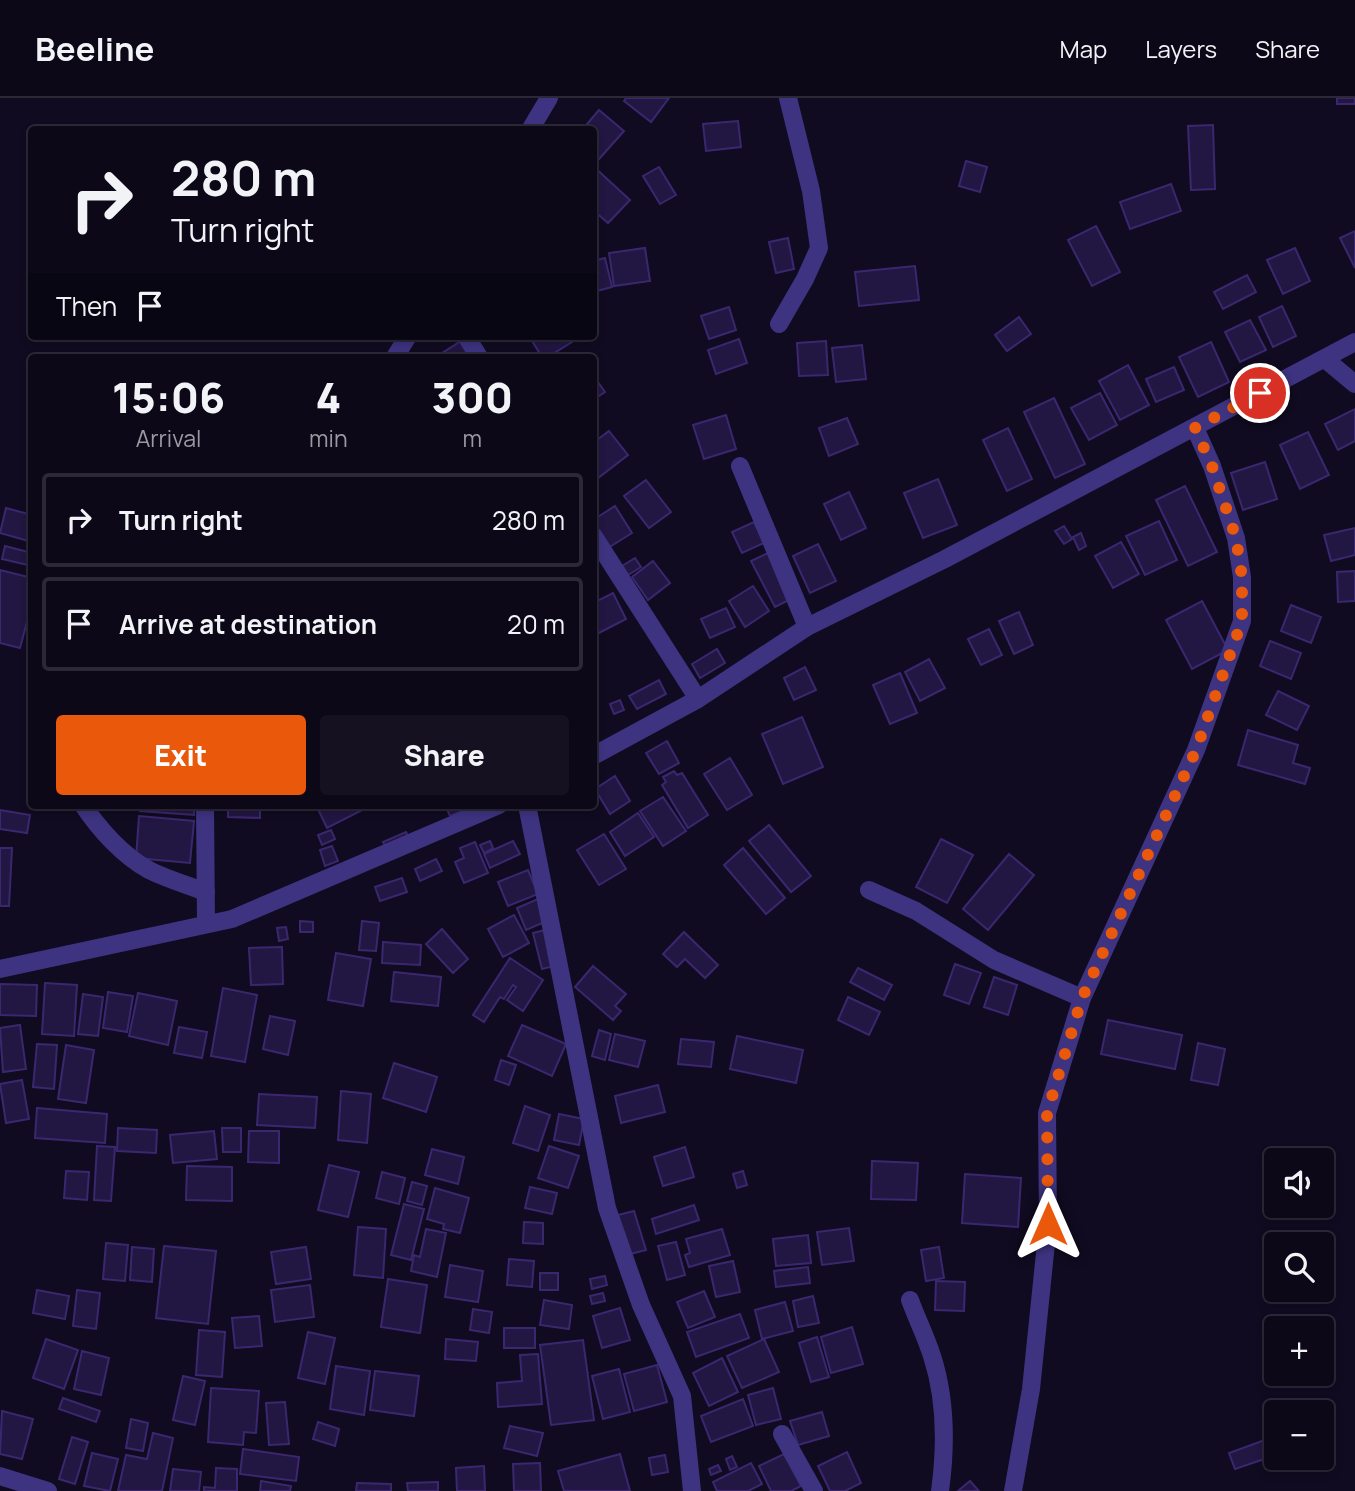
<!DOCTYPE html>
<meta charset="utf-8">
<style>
:root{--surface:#0c0818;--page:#151121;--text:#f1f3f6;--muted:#9a9aa2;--line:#2c2937;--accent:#ea580c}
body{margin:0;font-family:Manrope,sans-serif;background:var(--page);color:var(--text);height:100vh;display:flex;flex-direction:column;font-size:26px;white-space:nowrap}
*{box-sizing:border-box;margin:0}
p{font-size:23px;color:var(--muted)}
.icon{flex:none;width:38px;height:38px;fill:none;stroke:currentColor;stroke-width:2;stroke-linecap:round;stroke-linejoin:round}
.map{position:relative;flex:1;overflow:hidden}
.sheet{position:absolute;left:28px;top:256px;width:569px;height:455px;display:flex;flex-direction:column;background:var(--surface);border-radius:7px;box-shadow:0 4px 10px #0003,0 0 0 2px var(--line)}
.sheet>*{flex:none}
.top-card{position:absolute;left:28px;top:28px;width:569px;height:214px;border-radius:7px;box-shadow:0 4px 10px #0003,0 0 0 2px var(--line);background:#0c0818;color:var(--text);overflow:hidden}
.fabs{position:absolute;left:1264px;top:1050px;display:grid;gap:14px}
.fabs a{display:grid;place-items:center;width:70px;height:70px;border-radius:7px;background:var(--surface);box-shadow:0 4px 10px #0003,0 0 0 2px var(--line);font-size:35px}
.pin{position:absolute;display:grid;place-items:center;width:60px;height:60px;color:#fff;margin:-30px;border:4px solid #fff;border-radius:50%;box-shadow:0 2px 7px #0007}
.me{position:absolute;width:77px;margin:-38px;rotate:0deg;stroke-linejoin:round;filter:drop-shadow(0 0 5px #0008)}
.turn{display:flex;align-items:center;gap:24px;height:147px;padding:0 28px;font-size:32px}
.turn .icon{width:91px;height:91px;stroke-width:2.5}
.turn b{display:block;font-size:49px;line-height:60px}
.then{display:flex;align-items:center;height:66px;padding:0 28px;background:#0003;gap:14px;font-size:26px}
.eta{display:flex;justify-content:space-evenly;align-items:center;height:119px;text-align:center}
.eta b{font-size:42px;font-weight:800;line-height:49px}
.cta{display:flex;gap:14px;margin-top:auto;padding:14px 28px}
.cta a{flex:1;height:80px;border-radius:7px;background:var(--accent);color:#fff;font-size:28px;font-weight:800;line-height:80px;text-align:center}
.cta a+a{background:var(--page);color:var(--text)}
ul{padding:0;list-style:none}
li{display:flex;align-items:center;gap:21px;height:94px;margin:0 14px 10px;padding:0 14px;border:4px solid var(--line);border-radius:7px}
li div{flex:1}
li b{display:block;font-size:26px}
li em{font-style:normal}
header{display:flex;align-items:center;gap:42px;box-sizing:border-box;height:98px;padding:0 35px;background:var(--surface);border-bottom:2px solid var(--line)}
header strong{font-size:33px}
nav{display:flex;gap:38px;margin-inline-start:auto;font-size:24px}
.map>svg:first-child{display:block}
</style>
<header>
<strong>Beeline</strong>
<nav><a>Map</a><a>Layers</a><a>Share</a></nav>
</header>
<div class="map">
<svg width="1355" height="1393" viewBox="0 0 1355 1393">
<rect width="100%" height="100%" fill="#100b20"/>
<g fill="#221642" stroke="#3b276f" stroke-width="2">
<path d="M626 0H669L651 24 624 3Z"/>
<rect x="1337" y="0" width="18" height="6"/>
<path d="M599 12 624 33 599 61 593 56V32H582Z"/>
<path d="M738 23 741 49 706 53 703 26Z"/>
<path d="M1213 27 1215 91 1191 92 1188 28Z"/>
<path d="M966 63 987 69 980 94 959 88Z"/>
<path d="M593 68 630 102 608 125 593 112Z"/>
<path d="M659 69 676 97 660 106 643 78Z"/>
<path d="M1171 86 1181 113 1130 131 1120 104Z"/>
<path d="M1096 128 1120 174 1092 188 1068 142Z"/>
<path d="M1355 133V170L1340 140Z"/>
<path d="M788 140 794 171 776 175 769 144Z"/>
<path d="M645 150 650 183 614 188 609 155Z"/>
<path d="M1295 150 1310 183 1283 196 1267 162Z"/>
<path d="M605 160 612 189 593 194V163Z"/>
<path d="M915 168 919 202 859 208 855 174Z"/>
<path d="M1247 177 1256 194 1223 211 1214 194Z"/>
<path d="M1282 208 1296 238 1273 249 1259 219Z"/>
<path d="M729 209 736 232 709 241 701 218Z"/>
<path d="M1019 219 1031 236 1007 253 995 237Z"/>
<path d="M1250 222 1266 252 1240 264 1225 234Z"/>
<path d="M529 238H569L572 244 548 259H542Z"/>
<path d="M739 241 747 265 716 276 708 252Z"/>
<path d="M461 243 471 259H436Z"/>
<path d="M826 243 828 277 799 278 797 245Z"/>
<path d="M1211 244 1229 284 1198 299 1179 259Z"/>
<path d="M862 247 866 281 836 284 832 250Z"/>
<path d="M1128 267 1149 307 1120 322 1099 283Z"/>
<path d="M1174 269 1184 292 1156 304 1146 281Z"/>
<path d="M593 277 605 294 593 302Z"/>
<path d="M1100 295 1117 327 1089 342 1071 310Z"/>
<path d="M1054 300 1085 366 1055 380 1024 314Z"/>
<path d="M1355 311V343L1338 352 1325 326Z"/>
<path d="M726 317 736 351 704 361 693 327Z"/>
<path d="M847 320 858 346 829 358 819 330Z"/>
<path d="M1008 330 1032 381 1007 393 983 342Z"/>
<path d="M609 333 628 357 593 384V345Z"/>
<path d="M1308 334 1329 377 1300 391 1280 347Z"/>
<path d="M1265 364 1277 401 1243 412 1231 375Z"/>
<path d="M938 381 957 427 923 440 904 395Z"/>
<path d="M646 382 671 414 649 430 624 398Z"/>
<path d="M1185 388 1217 454 1188 468 1156 402Z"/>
<path d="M849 394 866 430 841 442 824 406Z"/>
<path d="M615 408 632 435 608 450 593 427V422Z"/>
<path d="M6 410 32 417V444L0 435Z"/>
<path d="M1159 423 1177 462 1145 477 1126 438Z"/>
<path d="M754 424 764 445 742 455 732 434Z"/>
<path d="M1064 428 1072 441 1064 446 1055 433Z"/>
<path d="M1355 430V457L1331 463 1324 437Z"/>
<path d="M1081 435 1086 448 1079 452 1073 439Z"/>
<path d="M1121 444 1139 476 1113 490 1095 458Z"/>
<path d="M818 446 836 483 810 495 793 458Z"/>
<path d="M5 448 32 455V468L2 461Z"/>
<path d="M768 455 791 501 775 509 751 463Z"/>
<path d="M635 460 641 469 628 477 622 468Z"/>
<path d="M653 463 670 485 648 502 632 479Z"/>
<path d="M0 472 32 480V505L20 550 0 545Z"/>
<path d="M1355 473V503L1338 504 1337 474Z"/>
<path d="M753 488 769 513 745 529 729 503Z"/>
<path d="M613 495 626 521 593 538V505Z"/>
<path d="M1202 503 1228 552 1192 571 1166 522Z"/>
<path d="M1291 507 1321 519 1311 545 1281 533Z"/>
<path d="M726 510 735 529 710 540 701 521Z"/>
<path d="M1019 514 1033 547 1014 556 999 523Z"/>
<path d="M989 531 1002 557 981 567 968 541Z"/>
<path d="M1270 543 1301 555 1291 581 1260 568Z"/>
<path d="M717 551 725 565 700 580 692 566Z"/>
<path d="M929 561 945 590 920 603 905 574Z"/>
<path d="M805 569 816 592 794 602 784 580Z"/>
<path d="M900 575 917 615 890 626 873 587Z"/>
<path d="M659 582 666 596 637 611 629 598Z"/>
<path d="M1278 593 1309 608 1297 632 1266 617Z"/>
<path d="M620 602 624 612 614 616 610 606Z"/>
<path d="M802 619 823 669 783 686 762 636Z"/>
<path d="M32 632V660L28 659Z"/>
<path d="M1248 632 1298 647 1293 665 1310 670 1305 686 1238 667Z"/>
<path d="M667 643 679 665 659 676 646 655Z"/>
<path d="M730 660 752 697 727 712 704 676Z"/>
<path d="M674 673 677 677 682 675 708 717 688 730 662 687 666 684 663 679Z"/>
<path d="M615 678 630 703 610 716 595 691Z"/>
<path d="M663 699 686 733 663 748 640 713Z"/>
<path d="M141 707H194V717L140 713Z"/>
<path d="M228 707H260V720L228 719Z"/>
<path d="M316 707H372L327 730Z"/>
<path d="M445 707H463L465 712 450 718Z"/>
<path d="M0 712 30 717 27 735 0 731Z"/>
<path d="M638 715 654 739 625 758 610 734Z"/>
<path d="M139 718 194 723 190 765 136 760Z"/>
<path d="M769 727 811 778 791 794 749 743Z"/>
<path d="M331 732 335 741 322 747 318 737Z"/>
<path d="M406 734 409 741 387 751 383 744Z"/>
<path d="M604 736 626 771 599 787 577 752Z"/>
<path d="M941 741 973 757 947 805 916 789Z"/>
<path d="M490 743 493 750 484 755 480 747Z"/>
<path d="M513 743 520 756 490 770 484 756Z"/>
<path d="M475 744 488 775 464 785 455 764 464 760 460 750Z"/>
<path d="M332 748 338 763 325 768 320 752Z"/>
<path d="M0 750H12L9 808H0Z"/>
<path d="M743 750 785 800 766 816 724 767Z"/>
<path d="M1009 756 1034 777 988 832 963 811Z"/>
<path d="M436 761 442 773 420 783 415 771Z"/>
<path d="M528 772 538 796 508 808 498 784Z"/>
<path d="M402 780 407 794 380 803 375 789Z"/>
<path d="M538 801 547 823 526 832 517 810Z"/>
<path d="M514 817 529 845 503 859 488 831Z"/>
<path d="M300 823 313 824V834H300Z"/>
<path d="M362 823 379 825 376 853 359 852Z"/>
<path d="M286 829 288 841 279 843 277 830Z"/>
<path d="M442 831 468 861 453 875 426 846Z"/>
<path d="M549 831 558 867 542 871 533 835Z"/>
<path d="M684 834 718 867 705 880 685 861 677 869 663 856Z"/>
<path d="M383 844 421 847 420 867 382 865Z"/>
<path d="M282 849 283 886 251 887 249 850Z"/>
<path d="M336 855 371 861 363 908 328 902Z"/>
<path d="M510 860 543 882 523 913 507 902 516 889 513 887 504 901 500 899 484 924 473 917Z"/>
<path d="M955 866 981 875 969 906 944 897Z"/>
<path d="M593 868 626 896 615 908 621 913 613 922 575 889Z"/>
<path d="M858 870 892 887 884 902 850 884Z"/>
<path d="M394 874 441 879 438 908 391 903Z"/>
<path d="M994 879 1017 887 1008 917 984 909Z"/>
<path d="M45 885 77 887 74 938 42 936Z"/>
<path d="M0 886 37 887 36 918 0 917Z"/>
<path d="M223 890 257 897 245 964 211 958Z"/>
<path d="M108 894 133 898 127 934 103 930Z"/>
<path d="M138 895 177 903 168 947 129 938Z"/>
<path d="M83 896 103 899 98 938 78 936Z"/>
<path d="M848 899 880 914 869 937 838 922Z"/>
<path d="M270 918 295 923 288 957 263 951Z"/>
<path d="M1108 922 1182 937 1175 971 1101 956Z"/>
<path d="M20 927 26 971 3 974 0 930Z"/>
<path d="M522 927 566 946 552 978 508 958Z"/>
<path d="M179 929 207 934 202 960 174 955Z"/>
<path d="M599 932 611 936 605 962 592 958Z"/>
<path d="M615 936 645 943 638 969 609 962Z"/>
<path d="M737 938 803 952 796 985 730 971Z"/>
<path d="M681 941 714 944 711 969 678 966Z"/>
<path d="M1198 945 1225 951 1218 987 1191 982Z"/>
<path d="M37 946 57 947 54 991 33 989Z"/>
<path d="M66 947 94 952 86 1005 58 1001Z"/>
<path d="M501 962 516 967 509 987 495 982Z"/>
<path d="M394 965 437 979 426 1014 383 1000Z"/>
<path d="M22 982 29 1021 6 1025 0 986Z"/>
<path d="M658 987 665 1014 621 1025 615 998Z"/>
<path d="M341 993 371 996 367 1045 338 1042Z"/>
<path d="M259 996 317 999 315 1030 257 1027Z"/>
<path d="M525 1008 550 1017 538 1053 513 1045Z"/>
<path d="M37 1010 107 1016 105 1045 35 1040Z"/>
<path d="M559 1016 584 1021 579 1047 554 1042Z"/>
<path d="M118 1030 157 1032 156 1055 117 1053Z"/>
<path d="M222 1030H241V1054H223Z"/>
<path d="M214 1033 217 1061 173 1065 170 1037Z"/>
<path d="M249 1033H279V1065L248 1064Z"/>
<path d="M97 1048 115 1049 111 1103 94 1102Z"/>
<path d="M549 1048 579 1058 568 1090 538 1080Z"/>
<path d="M685 1049 694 1079 663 1088 654 1059Z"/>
<path d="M432 1051 464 1059 458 1086 425 1077Z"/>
<path d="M872 1063 918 1065 916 1102 871 1101Z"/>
<path d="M329 1067 359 1074 348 1119 318 1112Z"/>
<path d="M187 1068 232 1069V1103L186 1102Z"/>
<path d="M66 1073 89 1074 87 1102 64 1100Z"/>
<path d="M743 1073 747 1087 737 1090 733 1076Z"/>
<path d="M382 1074 405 1080 399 1106 376 1100Z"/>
<path d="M965 1076 1021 1080 1018 1129 962 1125Z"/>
<path d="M412 1084 427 1088 422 1107 407 1103Z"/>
<path d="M530 1089 557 1095 552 1116 525 1110Z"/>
<path d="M435 1090 469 1100 460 1135 443 1131 444 1126 427 1121Z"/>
<path d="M404 1106 424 1111 411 1162 391 1157Z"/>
<path d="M694 1107 699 1122 656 1136 652 1121Z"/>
<path d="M634 1113 646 1152 630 1156 618 1117Z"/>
<path d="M524 1124 543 1125V1146L523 1145Z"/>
<path d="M358 1129 386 1131 383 1180 354 1177Z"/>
<path d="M849 1130 854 1163 822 1167 817 1134Z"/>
<path d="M426 1131 446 1135 437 1179 411 1173 414 1157 420 1159Z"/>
<path d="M722 1131 730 1157 689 1169 685 1157 690 1155 686 1141Z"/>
<path d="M808 1137 811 1165 776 1168 773 1141Z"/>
<path d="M676 1144 685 1177 667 1182 658 1148Z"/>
<path d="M106 1145 128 1147 125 1183 103 1181Z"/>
<path d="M164 1148 216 1153 208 1226 156 1220Z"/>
<path d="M132 1149 154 1151 152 1184 130 1182Z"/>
<path d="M306 1149 311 1181 276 1186 271 1154Z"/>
<path d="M939 1149 944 1180 926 1183 921 1152Z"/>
<path d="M509 1161 534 1163 532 1189 507 1187Z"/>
<path d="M733 1163 740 1194 716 1199 709 1168Z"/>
<path d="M450 1167 483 1173 478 1204 445 1199Z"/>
<path d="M808 1169 810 1185 776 1189 774 1173Z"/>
<rect x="540" y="1175" width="18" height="17"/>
<path d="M605 1178 607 1187 592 1191 590 1181Z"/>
<path d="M388 1181 427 1187 420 1235 381 1229Z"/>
<path d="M936 1183 965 1184 964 1213 935 1212Z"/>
<path d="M310 1187 314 1219 275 1224 271 1192Z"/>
<path d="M37 1192 69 1198 65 1221 33 1215Z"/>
<path d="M77 1192 100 1195 96 1231 73 1228Z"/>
<path d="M704 1193 715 1219 688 1230 677 1204Z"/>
<path d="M603 1195 605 1203 592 1206 590 1198Z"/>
<path d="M813 1198 819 1225 798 1229 793 1203Z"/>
<path d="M544 1202 572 1207 569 1231 540 1227Z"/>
<path d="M785 1204 793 1233 762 1241 755 1212Z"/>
<path d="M620 1210 630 1242 602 1250 593 1218Z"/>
<path d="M473 1211 492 1214 489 1235 470 1232Z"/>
<path d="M740 1216 749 1240 696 1259 687 1234Z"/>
<path d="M259 1218 262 1248 235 1250 232 1220Z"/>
<path d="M852 1229 863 1266 831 1275 821 1239Z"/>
<rect x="504" y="1230" width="31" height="20"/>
<path d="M199 1232 225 1234 222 1279 196 1277Z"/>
<path d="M308 1234 335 1240 325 1286 298 1280Z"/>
<path d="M817 1239 829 1279 811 1284 799 1245Z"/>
<path d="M46 1241 78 1252 64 1291 33 1280Z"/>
<path d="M446 1241 478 1244 476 1263 445 1261Z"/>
<path d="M764 1241 779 1274 742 1290 727 1258Z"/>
<path d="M583 1242 594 1322 551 1327 540 1247Z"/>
<path d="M82 1253 109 1260 101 1297 74 1291Z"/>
<path d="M538 1256 542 1306 498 1309 497 1285 522 1283 520 1257Z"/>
<path d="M722 1260 738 1294 709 1308 693 1275Z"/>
<path d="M657 1267 667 1304 634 1313 624 1276Z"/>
<path d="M336 1268 370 1273 364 1317 330 1311Z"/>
<path d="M619 1271 630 1314 603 1321 592 1278Z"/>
<path d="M375 1273 419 1278 414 1318 370 1312Z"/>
<path d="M183 1278 205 1283 195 1327 173 1322Z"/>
<path d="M211 1290 259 1293 256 1335 244 1334 243 1347 208 1344Z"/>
<path d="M773 1290 781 1321 756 1327 748 1297Z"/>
<path d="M63 1300 100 1313 96 1324 59 1311Z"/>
<path d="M743 1301 753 1328 711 1344 701 1318Z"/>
<path d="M285 1304 289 1346 269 1347 266 1305Z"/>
<path d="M2 1313 33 1321 22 1361 0 1356Z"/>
<path d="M822 1314 829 1338 798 1347 790 1323Z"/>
<path d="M131 1321 148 1325 143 1353 126 1350Z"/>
<path d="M318 1324 339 1331 335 1348 313 1341Z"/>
<path d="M510 1328 543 1335 537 1358 504 1350Z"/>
<path d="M153 1335 173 1340 162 1393H118L126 1357 147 1361Z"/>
<path d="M72 1339 88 1344 75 1386 59 1381Z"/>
<path d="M1273 1339 1276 1357 1235 1371 1229 1355Z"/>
<path d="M243 1351 299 1359 296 1383 240 1376Z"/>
<path d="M847 1354 861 1385 845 1393H830L818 1368Z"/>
<path d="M92 1355 118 1361 110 1393 84 1388Z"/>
<path d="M620 1356 630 1393H564L558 1373Z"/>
<path d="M784 1356 801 1388 791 1393H771L759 1368Z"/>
<path d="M665 1357 668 1374 652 1377 649 1360Z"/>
<path d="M732 1358 737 1369 730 1372 726 1361Z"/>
<path d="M540 1365 541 1393H514L513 1366Z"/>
<path d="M751 1365 762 1386 748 1393H717L713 1384Z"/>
<path d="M718 1367 721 1373 711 1377 709 1371Z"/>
<path d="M484 1368 485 1393H457L456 1370Z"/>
<path d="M216 1370 237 1371V1393H204V1389L215 1390Z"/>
<path d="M173 1371 201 1374 199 1393H170Z"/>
<path d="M261 1383 291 1388 290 1393H260Z"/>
<path d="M970 1383 979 1393H958Z"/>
<path d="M438 1384V1393H408L407 1385Z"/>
<path d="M357 1385 391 1386V1393H356Z"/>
</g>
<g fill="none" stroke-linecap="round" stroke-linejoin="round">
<g stroke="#3d3381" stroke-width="18">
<path d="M530 32 549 0"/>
<path d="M779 226 805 181 819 150 811 93 788 0"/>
<path d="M466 238 479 259"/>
<path d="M395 259 408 238"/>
<path d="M1325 261 1355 286"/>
<path d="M740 368 807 529"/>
<path d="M593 437 698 601"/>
<path d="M593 658 698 601 807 529 945 461 1355 244"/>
<path d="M83 707C99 731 123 758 149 772 167 781 187 787 206 794"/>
<path d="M205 707 206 825"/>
<path d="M527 707 607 1110 641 1207 682 1298 692 1393"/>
<path d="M869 792 916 813 994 862 1082 900"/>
<path d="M0 871 232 821 499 707"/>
<path d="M910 1202C917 1221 926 1239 932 1258 946 1301 946 1349 940 1393"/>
<path d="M782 1336 814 1393"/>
<path d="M0 1378 48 1393"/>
<path d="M1013 1393 1031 1291 1048 1126 1047 1015 1082 900 1196 652 1242 523V479L1236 440 1212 368 1195 330"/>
</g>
</g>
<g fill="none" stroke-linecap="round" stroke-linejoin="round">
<path stroke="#ea580c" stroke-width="12" stroke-dasharray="0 21.6" d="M1048 1126 1047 1015 1082 900 1196 652 1242 523V479L1236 440 1212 368 1195 330 1260 295"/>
</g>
</svg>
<div class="fabs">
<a><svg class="icon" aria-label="sound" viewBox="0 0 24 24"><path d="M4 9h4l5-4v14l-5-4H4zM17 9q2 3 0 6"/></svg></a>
<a><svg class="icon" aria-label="search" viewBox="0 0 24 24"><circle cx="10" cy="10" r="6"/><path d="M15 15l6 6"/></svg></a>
<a>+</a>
<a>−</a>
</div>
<div class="pin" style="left:1260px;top:295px;background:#d93025"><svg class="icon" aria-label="arrive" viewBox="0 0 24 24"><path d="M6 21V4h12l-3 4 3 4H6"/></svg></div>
<svg class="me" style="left:1048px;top:1126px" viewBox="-20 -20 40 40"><path d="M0-17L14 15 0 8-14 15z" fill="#ea580c" stroke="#fff" stroke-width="4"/></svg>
<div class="top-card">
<div class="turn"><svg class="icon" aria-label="right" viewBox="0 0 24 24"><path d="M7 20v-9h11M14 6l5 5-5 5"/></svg><div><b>280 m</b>Turn right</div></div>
<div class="then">Then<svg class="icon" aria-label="arrive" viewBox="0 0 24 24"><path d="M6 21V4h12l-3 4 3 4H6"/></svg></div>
</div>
<section class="sheet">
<div class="eta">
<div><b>15:06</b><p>Arrival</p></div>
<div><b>4</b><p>min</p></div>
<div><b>300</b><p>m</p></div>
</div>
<ul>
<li><svg class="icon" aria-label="right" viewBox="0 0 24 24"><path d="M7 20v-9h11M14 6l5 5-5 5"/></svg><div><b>Turn right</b></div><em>280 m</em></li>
<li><svg class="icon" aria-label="arrive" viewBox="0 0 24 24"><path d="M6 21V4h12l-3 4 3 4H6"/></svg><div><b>Arrive at destination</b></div><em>20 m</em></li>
</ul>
<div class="cta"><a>Exit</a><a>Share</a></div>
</section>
</div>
